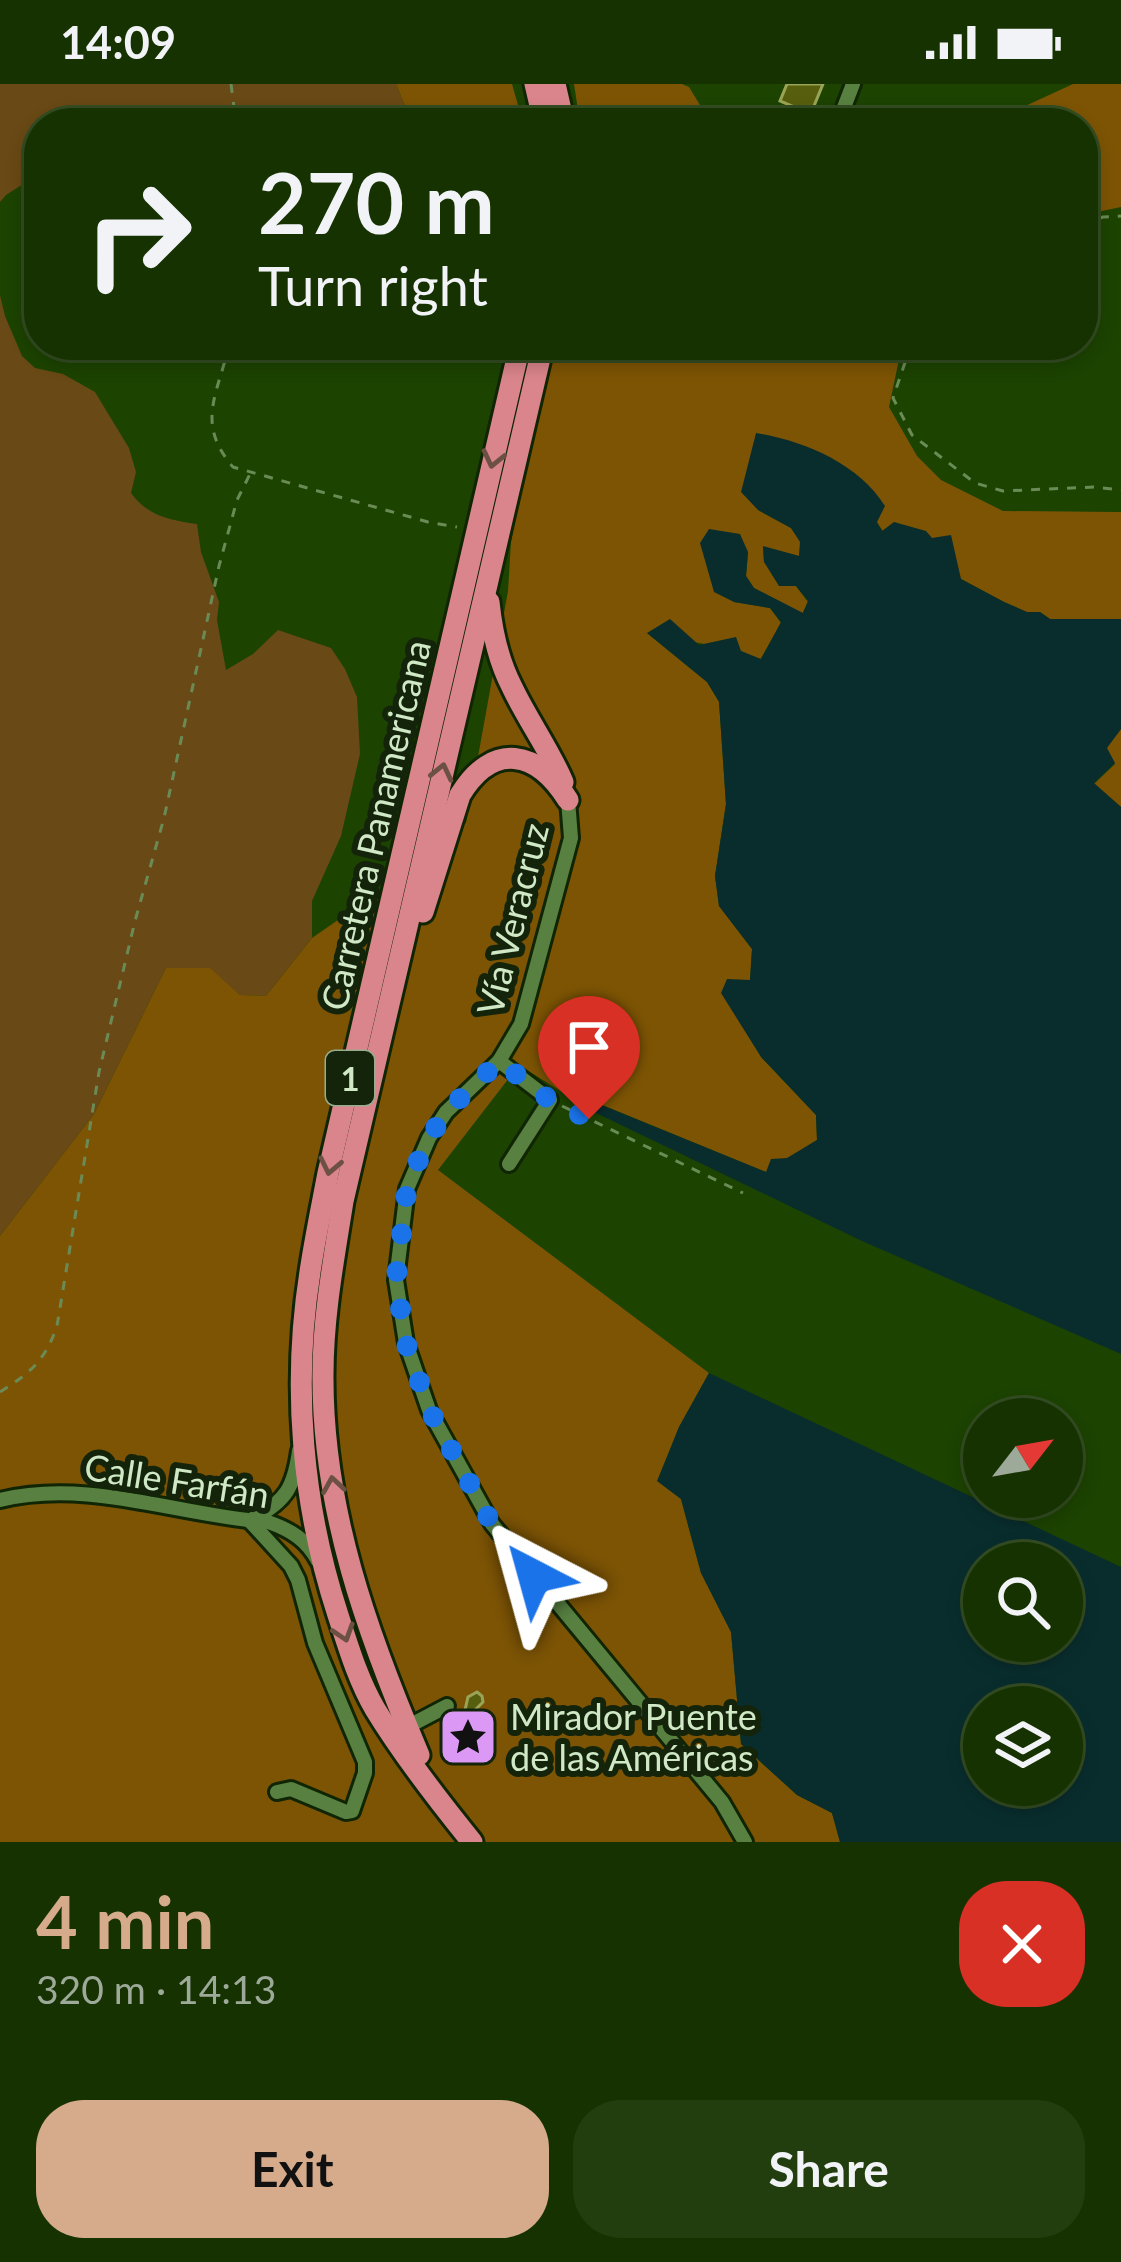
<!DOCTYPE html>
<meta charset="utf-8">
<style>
:root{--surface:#153200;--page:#223e0f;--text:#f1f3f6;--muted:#9daa99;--line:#344d22;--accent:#d6ab8b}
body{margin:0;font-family:Lato,sans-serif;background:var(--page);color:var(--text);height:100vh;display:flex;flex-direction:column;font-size:45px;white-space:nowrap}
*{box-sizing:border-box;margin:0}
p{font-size:39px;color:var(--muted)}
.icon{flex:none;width:66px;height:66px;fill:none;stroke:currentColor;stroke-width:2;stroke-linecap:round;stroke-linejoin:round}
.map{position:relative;height:1758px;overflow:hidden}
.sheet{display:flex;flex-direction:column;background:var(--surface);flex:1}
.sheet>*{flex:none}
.guide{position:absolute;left:24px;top:24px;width:1074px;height:252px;border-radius:48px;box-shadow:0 6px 18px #0003,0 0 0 3px var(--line);background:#153200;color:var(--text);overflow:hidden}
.needle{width:78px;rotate:59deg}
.fabs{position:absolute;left:963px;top:1314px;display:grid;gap:24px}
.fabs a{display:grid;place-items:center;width:120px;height:120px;border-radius:50%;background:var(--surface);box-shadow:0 6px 18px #0003,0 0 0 3px var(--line);font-size:60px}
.pin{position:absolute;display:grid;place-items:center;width:102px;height:102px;color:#fff;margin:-123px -51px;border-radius:50% 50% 50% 0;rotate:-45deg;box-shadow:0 0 12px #0007}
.pin .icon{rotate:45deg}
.me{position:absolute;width:132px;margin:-66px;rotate:321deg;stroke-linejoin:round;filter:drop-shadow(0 0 9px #0008)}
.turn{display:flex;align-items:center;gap:42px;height:252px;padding:0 36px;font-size:54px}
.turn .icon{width:156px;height:156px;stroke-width:2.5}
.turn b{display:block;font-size:84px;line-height:102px}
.round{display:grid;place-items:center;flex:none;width:126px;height:126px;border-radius:48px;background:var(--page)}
.headline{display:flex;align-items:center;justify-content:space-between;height:204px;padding:0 36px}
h1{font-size:72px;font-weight:700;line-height:90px;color:var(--accent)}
.cta{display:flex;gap:24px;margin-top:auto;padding:24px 36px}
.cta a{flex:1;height:138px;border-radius:48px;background:var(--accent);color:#111;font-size:48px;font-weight:700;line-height:138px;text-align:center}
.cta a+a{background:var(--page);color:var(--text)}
.status{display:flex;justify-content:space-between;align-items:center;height:84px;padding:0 60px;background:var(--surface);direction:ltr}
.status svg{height:33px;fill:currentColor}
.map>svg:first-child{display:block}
</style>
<div class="status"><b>14:09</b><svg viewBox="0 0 49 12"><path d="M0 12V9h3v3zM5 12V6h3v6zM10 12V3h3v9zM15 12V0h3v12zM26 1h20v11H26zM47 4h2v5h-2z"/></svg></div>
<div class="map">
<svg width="1121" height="1758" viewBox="0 0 1121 1758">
<rect width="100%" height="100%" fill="#1c4300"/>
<g fill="#694915">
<path d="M0 0H396L412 39H39V97L31 95 6 111 0 118Z"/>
<path d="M0 211 5 232 22 272 35 284 63 290 95 308 129 364 136 388 131 409C148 432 169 436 197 440L201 468 219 518 217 536 226 586 253 570 278 546 331 564 345 585 357 613 360 670 341 752 312 817V854L266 912 240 911 209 884H166L94 1030 0 1152Z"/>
</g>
<g fill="#7d5404">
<path d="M396 0H512L523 39H412Z"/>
<path d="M574 0H682L689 3 711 39H580Z"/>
<path d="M1073 0H1121V123L1083 131V39H998L1001 33Z"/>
<path d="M550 261H902L889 323 917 372 941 396 1003 427 1121 428V535H1050L1040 528H1027L1004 518 961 495 931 455 883 447 877 439 758 426 791 444 801 458 799 472 763 463 764 478 796 502 808 518 802 530 754 504 746 492 748 468 734 518 770 524 781 539 760 576 741 567 647 549 707 598 719 617 726 720 715 792 719 822 752 865 750 897 761 973 816 1031 817 1056 766 1088 600 1020 594 1028 519 981 438 1086 709 1289 679 1343 658 1397 681 1415 701 1489 731 1548 741 1660 797 1711 832 1729 840 1758H0V1152L94 1030 166 884H210L240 911 266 912 312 854 381 806 466 739 508 507 511 458Z"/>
<path d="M1121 645V723L1094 700 1115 680 1106 664Z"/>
</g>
<g fill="#092d2d" fill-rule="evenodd">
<path d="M756 349C804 357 858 379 885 422L877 438 882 447 894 438 926 447 932 454 951 451 961 495 1004 518 1027 528H1040L1050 535H1121V645L1107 664 1115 679 1094 699 1121 723V1270L862 1157 594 1028 599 1020 766 1088 771 1075 787 1074 817 1056 816 1031 761 973 721 909 727 895 750 896 752 865 719 822 715 792 726 720 719 618 707 598 647 549 670 535 699 561 736 553 741 567 761 575 781 538 770 524 734 518 714 508 700 459 709 445 740 450 748 468 746 492 754 504 803 529 808 517 796 502H779L764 478 763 462 799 472 800 458 791 444 758 426 741 408Z"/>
<path d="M709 1289 1121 1483V1758H840L832 1729 797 1711 741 1660 731 1548 701 1489 681 1415 657 1397 679 1343ZM984 1479H1062V1557H984ZM984 1623H1062V1701H984Z"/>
</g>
<g fill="#575f0e" stroke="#99a456" stroke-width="3">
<path d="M787 0H823L807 39H784L792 22 780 17Z"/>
<path d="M477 1608 482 1612 483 1618 462 1639 468 1613Z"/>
</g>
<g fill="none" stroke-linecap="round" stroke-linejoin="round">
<defs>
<g id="minor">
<path d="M838 39 853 0"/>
<path d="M568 716 571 754 521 940 499 977 446 1028 429 1054 407 1105 396 1196 406 1259 429 1326 492 1440 722 1718 745 1758"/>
<path d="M499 977 550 1016 509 1080"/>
<path d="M0 1416C88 1394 180 1432 268 1438 291 1446 307 1456 318 1477"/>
<path d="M254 1434C286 1417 294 1403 299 1367"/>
<path d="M249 1436 291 1482 298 1496 315 1559 365 1678V1689L352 1727 346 1728 291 1705 277 1708"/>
<path d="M407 1643 447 1622"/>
</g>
<g id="highway">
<path d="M535 0 544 39"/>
<path d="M555 0 564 39"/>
<path d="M489 518C492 548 498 576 512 603 527 635 549 665 563 698"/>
<path d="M423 828 460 711C493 657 537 666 568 716"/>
<path d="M419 1671C367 1549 322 1425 323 1290 323 1232 334 1174 343 1117L543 261"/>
<path d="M472 1758C438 1716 403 1671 375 1625 358 1596 348 1562 338 1531 302 1421 292 1302 310 1188 315 1154 322 1121 328 1089L520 261"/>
</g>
</defs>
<use href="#minor" stroke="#102504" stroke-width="20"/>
<use href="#highway" stroke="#102504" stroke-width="27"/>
<g stroke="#6b8b56" stroke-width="3" stroke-dasharray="9 9" stroke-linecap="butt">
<path d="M231 0 236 39"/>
<path d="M1083 140 1103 133 1121 132"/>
<path d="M229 261C218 310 195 339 233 383L428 438 457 443"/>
<path d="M911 261 893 314 912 351 975 399 1003 407 1094 403 1121 406"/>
<path d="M562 1022 743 1109"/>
<path d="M0 1308C30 1289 45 1277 57 1242L99 988 135 837 164 734 219 482 237 416 250 390"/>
</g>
<use href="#minor" stroke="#578041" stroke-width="14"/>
<use href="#highway" stroke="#da858b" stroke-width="21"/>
</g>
<defs><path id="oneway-chevron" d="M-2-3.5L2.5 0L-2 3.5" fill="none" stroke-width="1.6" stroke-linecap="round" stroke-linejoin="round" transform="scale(3)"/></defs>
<g stroke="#6d5044">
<use href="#oneway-chevron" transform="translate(493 375) rotate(103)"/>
<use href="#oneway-chevron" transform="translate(442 688) rotate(-77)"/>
<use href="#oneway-chevron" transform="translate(330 1082) rotate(102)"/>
<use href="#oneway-chevron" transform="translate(333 1401) rotate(-99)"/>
<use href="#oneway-chevron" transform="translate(344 1549) rotate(72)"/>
</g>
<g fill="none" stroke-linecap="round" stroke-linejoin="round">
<path stroke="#1a73e8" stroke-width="21" stroke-dasharray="0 37.8" d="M534 1492 492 1440 429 1325 406 1259 396 1196 407 1105 416 1082 429 1054 446 1028 499 977 550 1016 589 1035"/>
</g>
<defs>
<symbol id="sight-square" viewBox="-11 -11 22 22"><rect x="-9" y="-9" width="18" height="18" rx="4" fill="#db99f5" stroke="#13240a"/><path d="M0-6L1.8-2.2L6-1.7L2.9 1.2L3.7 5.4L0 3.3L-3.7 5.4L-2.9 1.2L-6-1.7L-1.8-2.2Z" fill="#111"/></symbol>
</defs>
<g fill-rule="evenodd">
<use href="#sight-square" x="435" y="1620" width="66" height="66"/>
</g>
<g text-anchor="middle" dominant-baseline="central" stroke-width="12" stroke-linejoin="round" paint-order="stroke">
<rect fill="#13240a" stroke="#97ad8e" stroke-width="3" x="326" y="967" width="48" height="54" rx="9"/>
<g font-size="33" font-weight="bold" fill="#d0e8c6">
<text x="350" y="994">1</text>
</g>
<g font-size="36" fill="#d0e8c6" stroke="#13240a">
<text transform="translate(375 741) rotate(-77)">Carretera Panamericana</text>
<text transform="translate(512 835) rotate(-76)">Vía Veracruz</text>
<text transform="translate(177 1396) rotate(9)">Calle Farfán</text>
</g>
<g font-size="36" fill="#d0e8c6" stroke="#13240a" text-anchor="start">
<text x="510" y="1632">Mirador Puente<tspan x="510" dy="41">de las Américas</tspan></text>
</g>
</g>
</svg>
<div class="fabs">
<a><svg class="needle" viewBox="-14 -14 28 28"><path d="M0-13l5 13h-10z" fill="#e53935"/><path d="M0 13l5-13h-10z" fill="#9daa99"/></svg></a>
<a><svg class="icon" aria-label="search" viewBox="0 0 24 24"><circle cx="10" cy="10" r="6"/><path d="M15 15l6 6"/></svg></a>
<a><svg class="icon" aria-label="layers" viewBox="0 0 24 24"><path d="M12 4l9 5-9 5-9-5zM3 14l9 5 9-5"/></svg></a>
</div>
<div class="pin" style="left:589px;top:1035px;background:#d93025"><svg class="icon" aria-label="arrive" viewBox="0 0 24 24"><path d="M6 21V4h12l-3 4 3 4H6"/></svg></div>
<svg class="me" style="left:534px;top:1492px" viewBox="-20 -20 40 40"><path d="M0-17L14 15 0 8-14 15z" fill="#1a73e8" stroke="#fff" stroke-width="4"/></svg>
<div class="guide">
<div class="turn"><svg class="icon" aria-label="right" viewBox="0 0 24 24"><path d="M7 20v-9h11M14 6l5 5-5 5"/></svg><div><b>270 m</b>Turn right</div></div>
</div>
</div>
<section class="sheet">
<div class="headline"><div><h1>4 min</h1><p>320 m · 14:13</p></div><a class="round" style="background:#d93025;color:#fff"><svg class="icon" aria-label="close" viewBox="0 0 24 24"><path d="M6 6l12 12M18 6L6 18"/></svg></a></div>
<div class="cta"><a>Exit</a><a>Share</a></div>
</section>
